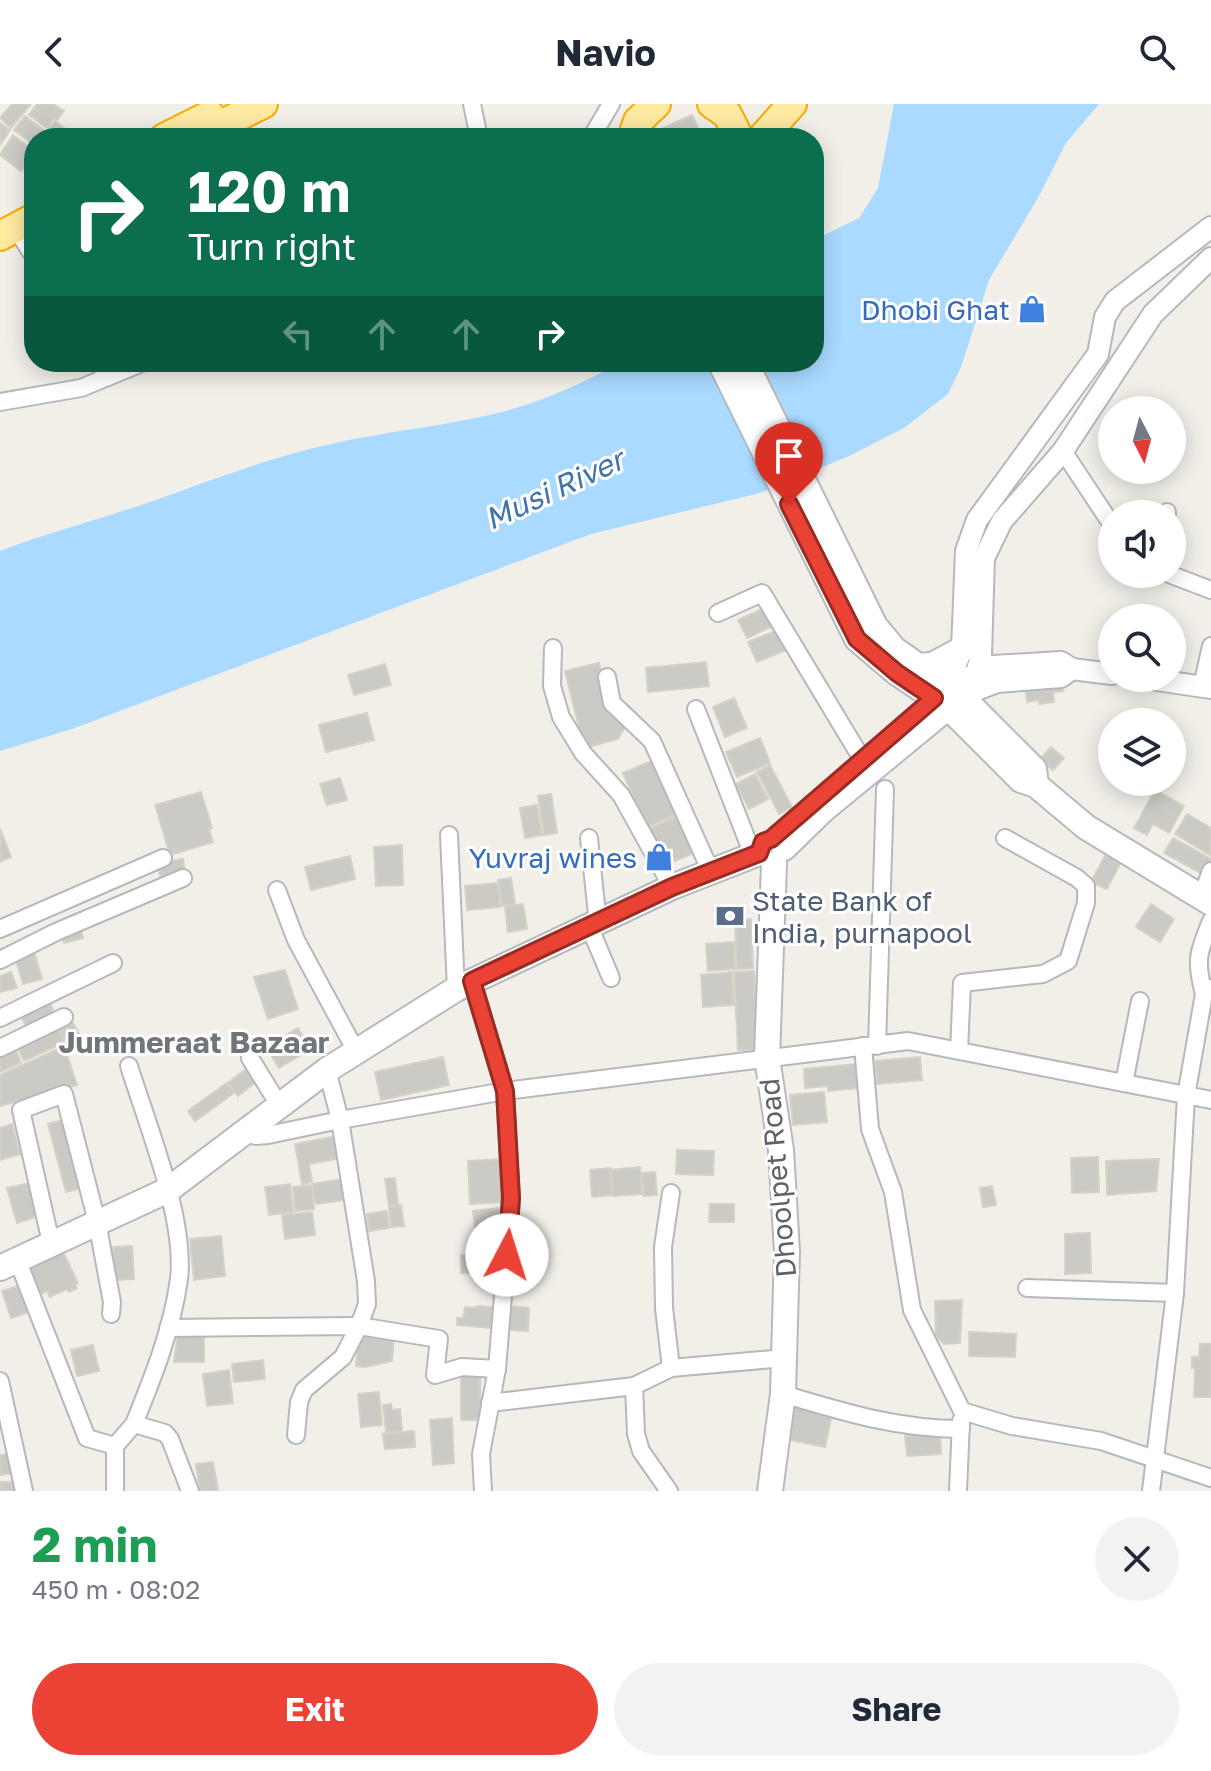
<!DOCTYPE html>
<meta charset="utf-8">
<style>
:root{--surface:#fff;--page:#f2f2f3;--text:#1f2937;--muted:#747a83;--accent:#ea4335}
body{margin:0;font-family:"Golos Text",sans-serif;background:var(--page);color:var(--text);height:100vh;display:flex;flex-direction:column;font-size:30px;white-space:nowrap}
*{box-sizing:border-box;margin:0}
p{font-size:26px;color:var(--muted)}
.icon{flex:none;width:44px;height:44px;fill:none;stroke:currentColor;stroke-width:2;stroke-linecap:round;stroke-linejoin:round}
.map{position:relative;height:1387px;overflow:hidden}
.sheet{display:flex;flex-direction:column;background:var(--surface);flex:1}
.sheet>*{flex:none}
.hud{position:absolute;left:24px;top:24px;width:800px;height:244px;border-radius:32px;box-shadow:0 4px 20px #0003;background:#0b6e4f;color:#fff;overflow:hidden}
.needle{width:52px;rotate:174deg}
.buttons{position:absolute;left:1098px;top:292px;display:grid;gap:16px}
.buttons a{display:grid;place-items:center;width:88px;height:88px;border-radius:50%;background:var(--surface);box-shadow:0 4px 20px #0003;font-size:40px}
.pin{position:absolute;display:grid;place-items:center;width:68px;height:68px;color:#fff;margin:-82px -34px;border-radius:50% 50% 50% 0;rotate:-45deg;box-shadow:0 0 8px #0007}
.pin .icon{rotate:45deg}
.me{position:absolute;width:88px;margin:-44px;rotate:5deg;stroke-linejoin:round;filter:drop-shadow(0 0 6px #0008)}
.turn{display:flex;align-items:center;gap:28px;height:168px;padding:0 32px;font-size:36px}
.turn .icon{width:104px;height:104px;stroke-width:2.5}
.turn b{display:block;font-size:56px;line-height:68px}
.lanes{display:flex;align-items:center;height:76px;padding:0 32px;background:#0003;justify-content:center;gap:40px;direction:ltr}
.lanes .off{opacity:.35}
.round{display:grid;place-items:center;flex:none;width:84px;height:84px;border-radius:42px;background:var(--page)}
.overview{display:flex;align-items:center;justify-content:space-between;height:136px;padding:0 32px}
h1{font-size:48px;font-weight:700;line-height:60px;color:#1e9e55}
.button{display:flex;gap:16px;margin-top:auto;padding:16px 32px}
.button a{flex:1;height:92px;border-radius:48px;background:var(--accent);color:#fff;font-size:32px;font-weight:700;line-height:92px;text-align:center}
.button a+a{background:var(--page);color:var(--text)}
header{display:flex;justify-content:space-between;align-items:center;height:104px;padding:0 32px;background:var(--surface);font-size:36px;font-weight:700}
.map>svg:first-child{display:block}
</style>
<header><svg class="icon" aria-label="back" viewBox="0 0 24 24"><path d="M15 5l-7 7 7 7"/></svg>Navio<svg class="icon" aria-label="search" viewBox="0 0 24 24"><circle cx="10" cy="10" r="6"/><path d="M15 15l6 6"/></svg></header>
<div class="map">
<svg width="1211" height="1387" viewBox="0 0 1211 1387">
<rect width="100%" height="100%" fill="#f1efe8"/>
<path fill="#aadaff" d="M894 0H1099L1066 39 1039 92 989 176 961 263 948 290 904 324 849 352 760 389 591 430 72 625 0 647V447C47 429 97 416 144 400 202 380 259 357 318 343 373 329 430 324 485 312 532 302 579 282 620 258H814V136L859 114 878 84Z"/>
<g fill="#cccac5" stroke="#d6d1c6" stroke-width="2">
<path d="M12 0H31L11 24 0 14Z"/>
<path d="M37 0H53L64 7 57 16 54 14 47 24 29 11Z"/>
<path d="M692 11 703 34H645L644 33Z"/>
<path d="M25 12 45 27 40 34H34V41L14 26Z"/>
<path d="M55 17 76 33 75 34H42Z"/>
<path d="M0 19 10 26 0 41Z"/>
<path d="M13 31 30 44 24 52 29 57 21 67 0 51Z"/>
<path d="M765 504 773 522 747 534 738 516Z"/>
<path d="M783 524 791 544 757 558 748 538Z"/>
<path d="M706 558 709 582 648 588 646 564Z"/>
<path d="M599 559 609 605 627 619 618 635 584 644 565 567Z"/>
<path d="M385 560 391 581 354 591 348 571Z"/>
<path d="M1062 574 1063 587 1053 588 1054 598 1039 600V596L1027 598 1025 578Z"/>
<path d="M734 594 747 624 725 633 713 603Z"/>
<path d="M367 609 374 636 326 648 319 621Z"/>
<path d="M760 634 770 659 737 673 726 648Z"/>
<path d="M1051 643 1064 654 1053 666 1040 655Z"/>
<path d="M656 655 680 709 647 723 623 669Z"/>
<path d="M770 661 792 703 779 710 757 668Z"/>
<path d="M755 670 768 695 749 705 736 680Z"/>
<path d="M340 674 347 696 327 701 320 680Z"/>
<path d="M1155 686 1184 702 1169 729 1153 720 1147 731 1134 724Z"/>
<path d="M201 688 212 724 209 725 213 738 170 751 155 701Z"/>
<path d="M551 690 557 729 544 731 538 692Z"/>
<path d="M537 701 542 731 525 734 520 704Z"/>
<path d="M682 710 698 747 666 761 650 724Z"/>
<path d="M1187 710 1211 724 1210 751 1175 730Z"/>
<path d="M0 724 11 753 0 758Z"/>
<path d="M1173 734 1211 755 1202 770 1164 749Z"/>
<path d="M402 741 403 781 376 782 374 743Z"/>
<path d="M1109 744 1124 752 1107 785 1091 778Z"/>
<path d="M350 752 355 775 311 786 305 763Z"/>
<path d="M183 755 185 768 160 772 158 759Z"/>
<path d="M511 774 515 800 502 802 498 776Z"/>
<path d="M498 779 500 803 467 806 465 782Z"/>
<path d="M523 800 527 825 508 828 505 803Z"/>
<path d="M1151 800 1174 815 1160 838 1136 823Z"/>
<path d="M751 815 753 864 737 865 735 816Z"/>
<path d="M80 822 83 834 64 839 61 827Z"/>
<path d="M734 838 735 865 708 867 706 840Z"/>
<path d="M33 844 42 875 23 880 14 849Z"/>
<path d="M285 866 298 905 268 915 254 873Z"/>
<path d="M754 867 758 946H738L734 868Z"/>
<path d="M11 868 17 884 0 888V872Z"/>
<path d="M732 868 734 901 703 903 701 871Z"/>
<path d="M49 896 56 914 28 927 19 908Z"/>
<path d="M73 919 86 943 71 948 60 927Z"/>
<path d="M57 922 64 939 24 957 16 939Z"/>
<path d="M298 924 311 945 279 964 266 943Z"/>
<path d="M64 942 77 981 0 1002V971Z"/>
<path d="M15 943 21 959 0 968V950Z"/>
<path d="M443 953 449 981 381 996 375 968Z"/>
<path d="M920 953 922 976 877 980 875 957Z"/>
<path d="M856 960 858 984 828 987V982L805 984 804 965Z"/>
<path d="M246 965 256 978 238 992 228 979Z"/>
<path d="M227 979 234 989 195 1017 188 1007Z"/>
<path d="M824 988 827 1018 793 1021 790 991Z"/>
<path d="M68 1015 86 1083 66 1088 48 1020Z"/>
<path d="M12 1020 20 1050 0 1056V1024Z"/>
<path d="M338 1032 342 1054 309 1060 312 1078 302 1080 295 1040Z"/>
<path d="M677 1046 714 1047 713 1071 676 1070Z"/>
<path d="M1098 1053 1099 1088 1072 1089 1071 1054Z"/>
<path d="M502 1055 504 1098 470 1100 468 1057Z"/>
<path d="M1159 1055 1156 1087 1107 1091 1106 1057Z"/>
<path d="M640 1063 642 1090 613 1092 611 1066Z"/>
<path d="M610 1064 612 1091 592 1093 590 1066Z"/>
<path d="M655 1068 657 1091 644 1092 642 1069Z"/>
<path d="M350 1074 353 1095 316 1100 312 1080Z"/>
<path d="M395 1074 398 1101 389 1102 385 1075Z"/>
<path d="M30 1079 38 1112 17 1119 7 1084Z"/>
<path d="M290 1080 293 1108 269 1111 265 1083Z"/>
<path d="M312 1081 314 1105 295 1107 293 1083Z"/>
<path d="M992 1082 996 1101 983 1103 980 1084Z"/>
<path d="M710 1100H734V1118H709Z"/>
<path d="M401 1101 404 1122 391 1123 389 1103Z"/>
<path d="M499 1104 501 1121 475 1124 473 1107Z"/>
<path d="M387 1107 389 1124 369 1127 367 1110Z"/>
<path d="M312 1108 315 1131 285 1135 282 1111Z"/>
<path d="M503 1124 505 1147 484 1148 482 1125Z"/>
<path d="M1090 1129 1091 1169 1065 1170V1130Z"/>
<path d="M221 1132 225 1172 194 1176 190 1135Z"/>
<path d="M132 1142 134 1175 115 1176 113 1143Z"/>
<path d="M62 1146 78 1179 75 1181 77 1184 69 1188 67 1185 50 1193 47 1187 40 1191 26 1163Z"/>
<path d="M494 1150V1168L461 1169V1151Z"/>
<path d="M18 1182 19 1184 25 1182 35 1206 11 1214 2 1187Z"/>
<path d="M962 1196 960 1239 944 1240 936 1232 935 1197Z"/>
<path d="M476 1202 493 1203 491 1224 457 1221V1214H463L465 1203 476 1204Z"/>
<path d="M509 1202 529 1204 528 1227 507 1226Z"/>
<path d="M178 1228H204V1258H174Z"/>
<path d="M359 1228 394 1232 392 1257 365 1263 356 1262Z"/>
<path d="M969 1228 1016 1230 1015 1253 969 1252Z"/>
<path d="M1200 1240H1211V1293H1194L1195 1264H1192V1253H1199Z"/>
<path d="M93 1241 99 1267 77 1272 71 1246Z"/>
<path d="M263 1256 265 1275 234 1278 232 1260Z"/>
<path d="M229 1266 233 1299 207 1302 203 1270Z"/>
<path d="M461 1271H480L481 1316H461Z"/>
<path d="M379 1288 382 1321 361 1323 358 1290Z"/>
<path d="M391 1300 392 1306 400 1305 402 1327 386 1328 383 1301Z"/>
<path d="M792 1302 832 1310 825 1343 786 1335Z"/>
<path d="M452 1314 454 1359 433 1361 430 1316Z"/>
<path d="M414 1327 415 1343 385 1345 383 1330Z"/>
<path d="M940 1330 941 1350 907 1352 905 1332Z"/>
<path d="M12 1350 14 1369 0 1371V1351Z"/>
<path d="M213 1358 218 1387H200L196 1360Z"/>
<rect x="0" y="1378" width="16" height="9"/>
</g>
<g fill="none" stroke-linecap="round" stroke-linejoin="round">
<defs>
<g id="minor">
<path d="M472 0 479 34"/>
<path d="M591 34 611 0"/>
<path d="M15 123 34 153"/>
<path d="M98 258 108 273"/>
<path d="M0 298 81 284 144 258"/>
<path d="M1063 347 1112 421"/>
<path d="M1167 408V410"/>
<path d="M1169 470 1211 486"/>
<path d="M718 509 762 489 862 655"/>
<path d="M553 544 552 582 561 613 583 649 621 691 672 783"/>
<path d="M607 573 612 599 652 637 711 768"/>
<path d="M1202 582 1211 542"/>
<path d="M696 605 753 751"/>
<path d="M449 731 456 885"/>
<path d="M589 734 598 820"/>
<path d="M277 786 296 836 357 949"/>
<path d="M1201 794 1211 767"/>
<path d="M590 824 611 874"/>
<path d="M0 825 163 754"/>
<path d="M0 856 56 828 183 774"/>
<path d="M472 877 505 987 511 1094 497 1265 481 1350 483 1387"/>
<path d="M1204 890C1195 857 1198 848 1211 817"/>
<path d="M0 914 113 859"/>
<path d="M863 942 870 1025 893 1088 912 1206 962 1307 1012 1322 1101 1337 1211 1374"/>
<path d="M877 942 885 685"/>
<path d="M0 944 64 913"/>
<path d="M959 947 962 879 1043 870 1068 857 1086 799V782L1077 774 1005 734"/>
<path d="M250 954 279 1001"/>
<path d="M129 962C147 1020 186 1115 179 1175 172 1226 153 1273 134 1320L165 1329 170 1335 190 1387"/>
<path d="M327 966 340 1016 366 1177 367 1200 359 1222 439 1235 435 1271 462 1263 497 1265"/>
<path d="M1124 979 1140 897"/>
<path d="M243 1028 256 1032 268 1031 340 1016 505 987 908 937 1211 996"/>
<path d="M51 1139 21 1006 64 990 97 1118 112 1198 111 1210"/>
<path d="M17 1155 87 1334 115 1342 134 1320"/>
<path d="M1027 1184 1175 1189"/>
<path d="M168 1224 359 1222 343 1253 304 1286 299 1298 296 1331"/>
<path d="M671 1264 664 1204 663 1143 671 1089"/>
<path d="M0 1277 24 1387"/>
<path d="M634 1282 671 1264 785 1254"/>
<path d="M783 1290C843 1308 898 1325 961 1325"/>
<path d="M490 1299 634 1282 636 1330 641 1347 669 1387"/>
<path d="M115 1342V1387"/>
<path d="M958 1387 961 1317"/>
<path d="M1151 1387 1175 1189 1186 992 1204 890 1211 884"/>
</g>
<g id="tertiary">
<path d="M969 573 993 562 1061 558 1072 565"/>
<path d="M1143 574 1211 584"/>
<path d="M947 583 962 545 966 447 977 416 1098 250 1105 213 1115 197 1211 123"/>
<path d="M961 592 976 570 981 551 984 454 1002 417 1063 347 1153 210 1211 154"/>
<path d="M961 592 997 578 1061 573 1072 565 1112 570"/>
</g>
<g id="secondary">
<path d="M720 258 857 535 897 569 948 603 1021 676 1036 681 1086 723 1211 799"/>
<path d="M745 258 875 522 894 545 961 592 1034 665 1036 681"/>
<path d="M917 562 932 561 962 545"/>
<path d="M784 744 823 706 959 594"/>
<path d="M0 1164 168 1086 327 966 456 885 672 783 759 749"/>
<path d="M770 1387 783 1290 787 1148 781 1046 767 954 774 760"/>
</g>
<g id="trunk">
<path d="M712 0 727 10 739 34"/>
<path d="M164 34 210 11"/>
<path d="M194 34 263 0"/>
<path d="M632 34 638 17 656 0"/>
<path d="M762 34 792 0"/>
<path d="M0 132 34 114"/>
</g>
</defs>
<use href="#minor" stroke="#b5b8bc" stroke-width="20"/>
<use href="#tertiary" stroke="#b5b8bc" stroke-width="24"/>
<use href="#secondary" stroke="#b6babf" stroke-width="28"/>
<use href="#trunk" stroke="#f9ab00" stroke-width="32"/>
<use href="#minor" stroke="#fff" stroke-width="16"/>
<use href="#tertiary" stroke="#fff" stroke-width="20"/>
<use href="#secondary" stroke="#fff" stroke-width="24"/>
<use href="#trunk" stroke="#feeaa1" stroke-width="28"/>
</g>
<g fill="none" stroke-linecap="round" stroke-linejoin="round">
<defs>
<path id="route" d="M507 1151 511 1094 505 987 472 877 672 783 759 749 763 738 771 735 934 594 897 569 857 535 789 400"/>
</defs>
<use href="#route" stroke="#982c22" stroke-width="20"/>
<use href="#route" stroke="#ea4335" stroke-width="14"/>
</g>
<defs>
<symbol id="shop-bare" viewBox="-9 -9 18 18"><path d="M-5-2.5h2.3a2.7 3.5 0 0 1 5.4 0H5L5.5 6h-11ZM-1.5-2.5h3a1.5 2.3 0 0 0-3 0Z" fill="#3f7fe0" stroke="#fff" stroke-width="2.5" paint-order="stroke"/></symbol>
<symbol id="bank-bare" viewBox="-9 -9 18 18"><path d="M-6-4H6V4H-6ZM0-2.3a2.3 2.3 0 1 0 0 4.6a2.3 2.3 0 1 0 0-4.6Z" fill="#5c6f8a" stroke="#fff" stroke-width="2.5" paint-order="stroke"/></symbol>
</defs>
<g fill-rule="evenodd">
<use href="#shop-bare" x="1012" y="185" width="40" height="40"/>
<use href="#shop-bare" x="639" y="733" width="40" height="40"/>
<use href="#bank-bare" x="710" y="792" width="40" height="40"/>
</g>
<g text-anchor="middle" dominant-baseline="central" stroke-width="6" stroke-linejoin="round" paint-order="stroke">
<g font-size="28" fill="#366cbe" stroke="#fff" text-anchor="end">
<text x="1010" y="205">Dhobi Ghat</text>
<text x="637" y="753">Yuvraj wines</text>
</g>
<g font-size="28" fill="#4e5e75" stroke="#fff" text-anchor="start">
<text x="752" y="796">State Bank of<tspan x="752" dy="32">India, purnapool</tspan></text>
</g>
<g font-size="28" fill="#5f6368" stroke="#fff">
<text transform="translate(777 1074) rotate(-95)">Dhoolpet Road</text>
</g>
<g font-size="30" font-style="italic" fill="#4174aa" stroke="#fff">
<text transform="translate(554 385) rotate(-25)">Musi River</text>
</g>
<g font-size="30" font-weight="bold" fill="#70757a" stroke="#fff">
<text x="194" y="938">Jummeraat Bazaar</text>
</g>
</g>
</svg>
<div class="buttons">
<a><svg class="needle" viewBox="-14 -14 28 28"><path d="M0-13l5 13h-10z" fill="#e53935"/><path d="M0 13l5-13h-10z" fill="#747a83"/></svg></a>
<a><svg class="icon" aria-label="sound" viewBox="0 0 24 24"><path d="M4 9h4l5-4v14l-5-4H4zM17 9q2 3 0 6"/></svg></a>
<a><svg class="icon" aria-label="search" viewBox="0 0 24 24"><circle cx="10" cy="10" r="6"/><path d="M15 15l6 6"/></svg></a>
<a><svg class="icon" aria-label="layers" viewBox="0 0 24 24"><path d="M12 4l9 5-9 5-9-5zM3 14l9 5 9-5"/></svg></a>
</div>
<div class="pin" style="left:789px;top:400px;background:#d93025"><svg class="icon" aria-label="arrive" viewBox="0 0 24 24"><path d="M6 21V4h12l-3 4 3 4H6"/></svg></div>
<svg class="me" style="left:507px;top:1151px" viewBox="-20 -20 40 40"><circle r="19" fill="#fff"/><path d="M0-13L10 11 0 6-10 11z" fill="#ea4335"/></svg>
<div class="hud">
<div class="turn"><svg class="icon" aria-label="right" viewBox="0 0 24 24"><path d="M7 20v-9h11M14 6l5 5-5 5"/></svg><div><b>120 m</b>Turn right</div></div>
<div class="lanes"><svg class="icon off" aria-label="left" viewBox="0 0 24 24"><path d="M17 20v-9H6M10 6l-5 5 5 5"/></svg><svg class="icon off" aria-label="ahead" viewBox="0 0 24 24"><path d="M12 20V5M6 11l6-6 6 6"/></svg><svg class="icon off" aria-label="ahead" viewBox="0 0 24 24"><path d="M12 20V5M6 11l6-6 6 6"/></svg><svg class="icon" aria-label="right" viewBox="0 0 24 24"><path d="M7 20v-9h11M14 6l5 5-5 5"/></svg></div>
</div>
</div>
<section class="sheet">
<div class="overview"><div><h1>2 min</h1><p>450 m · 08:02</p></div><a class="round"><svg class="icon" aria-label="close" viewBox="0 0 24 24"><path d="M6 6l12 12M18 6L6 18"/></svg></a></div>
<div class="button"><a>Exit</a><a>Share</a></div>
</section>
